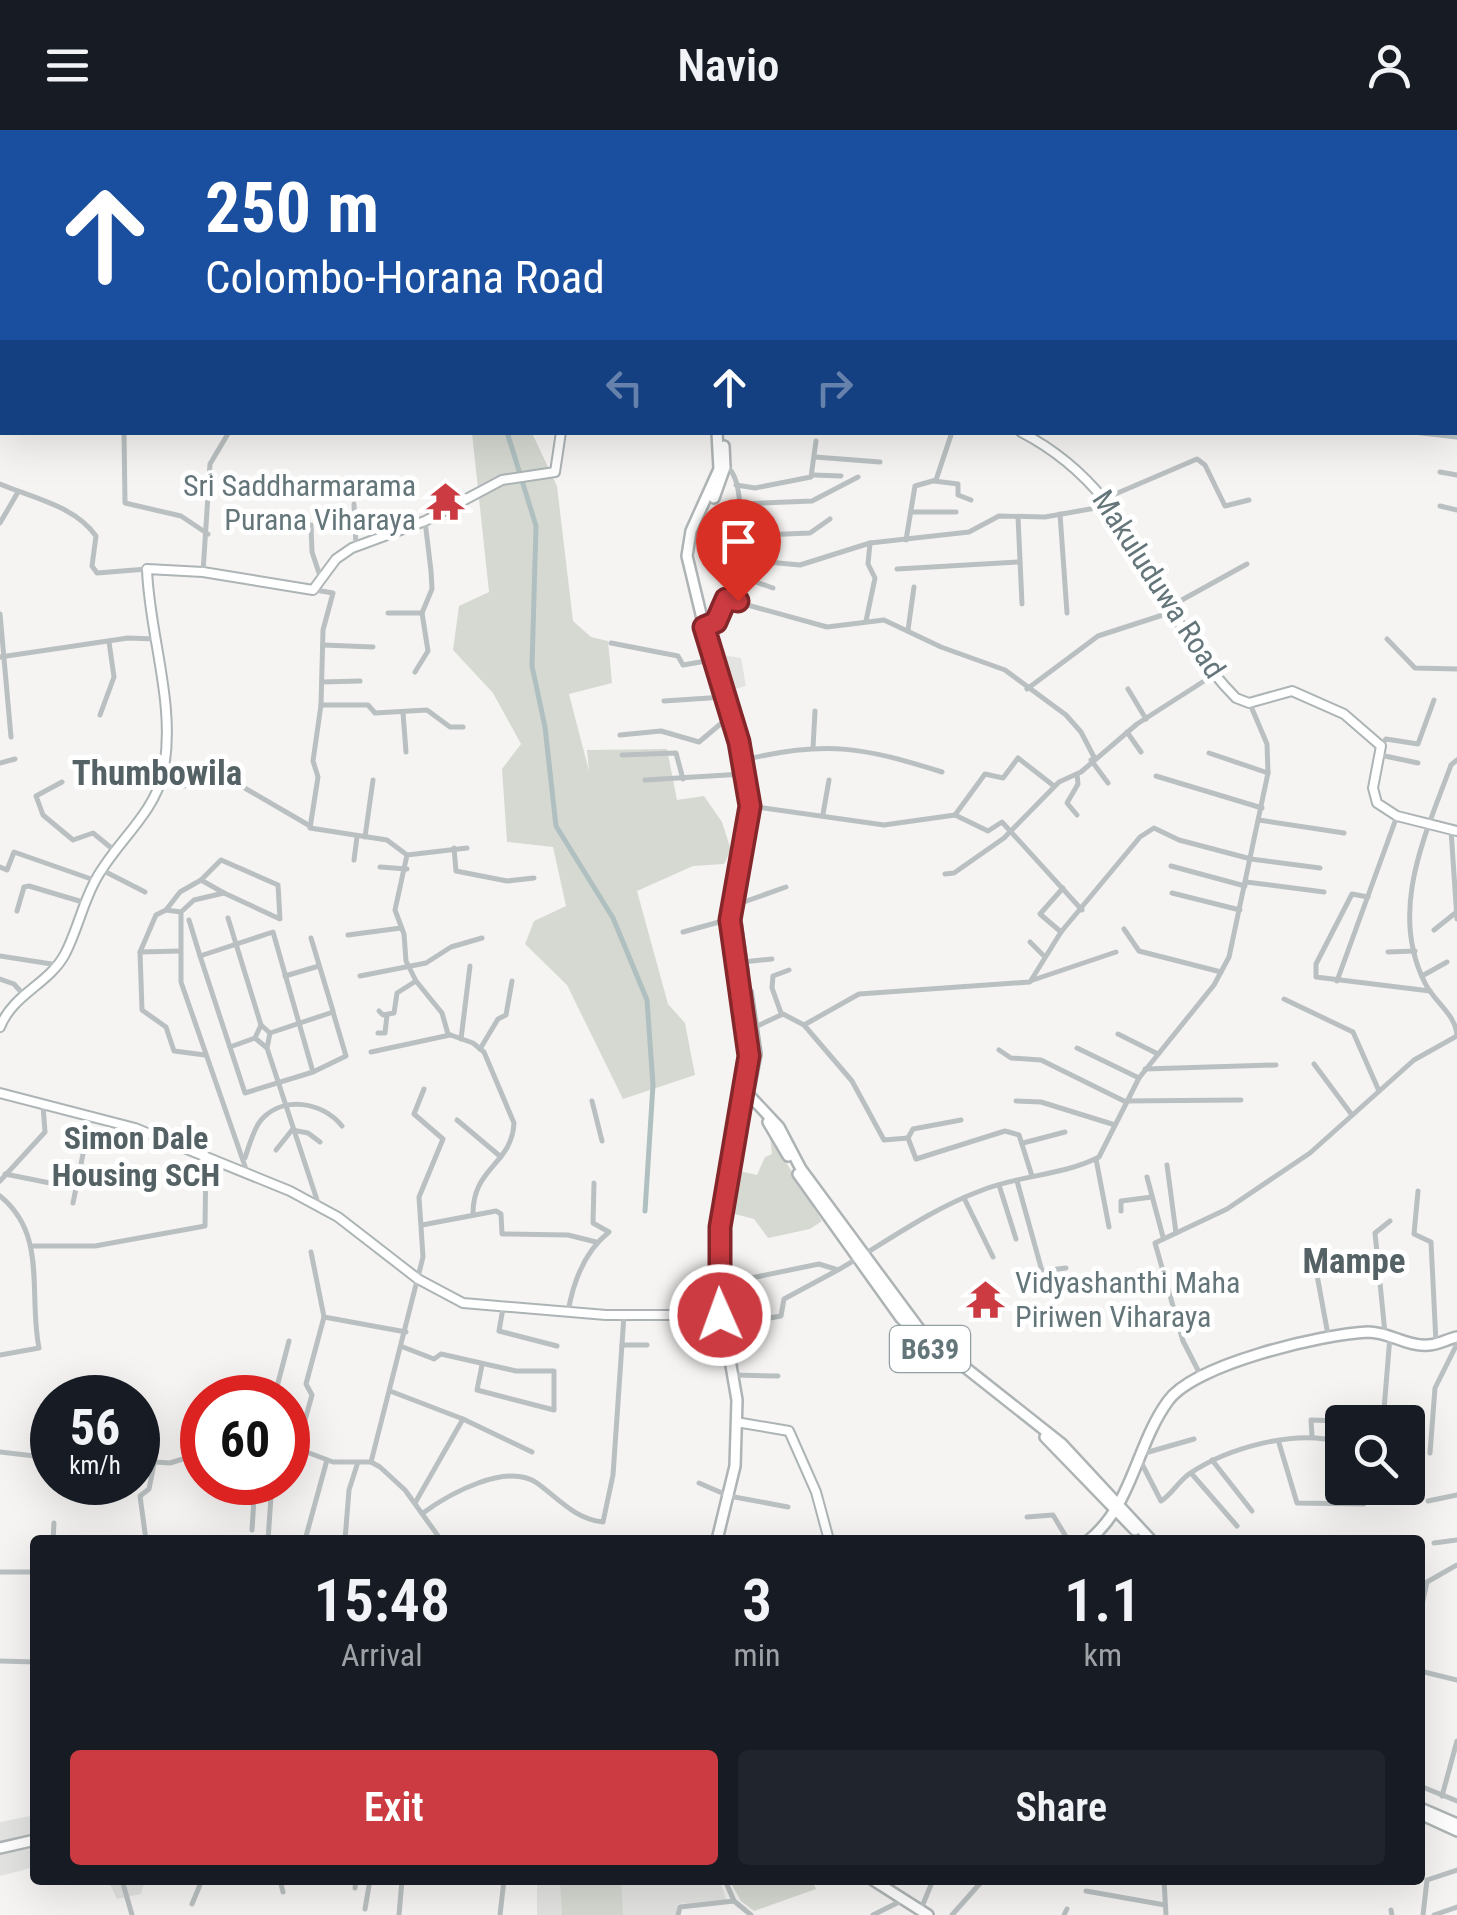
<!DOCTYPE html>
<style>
:root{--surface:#171b24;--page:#20242c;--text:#f1f3f6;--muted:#9ea1a6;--accent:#cb3b41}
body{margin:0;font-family:"Roboto Condensed",sans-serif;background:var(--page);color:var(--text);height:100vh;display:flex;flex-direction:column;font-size:38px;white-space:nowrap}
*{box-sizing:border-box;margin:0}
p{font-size:32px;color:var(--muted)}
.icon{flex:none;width:55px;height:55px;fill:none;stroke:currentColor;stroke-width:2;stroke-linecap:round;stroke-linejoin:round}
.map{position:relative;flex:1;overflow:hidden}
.side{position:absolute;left:30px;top:1405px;width:1395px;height:350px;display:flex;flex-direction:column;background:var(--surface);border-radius:10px;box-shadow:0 10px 40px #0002}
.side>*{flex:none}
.guide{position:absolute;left:0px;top:0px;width:1458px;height:305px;box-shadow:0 10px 40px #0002;background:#1a4fa0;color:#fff;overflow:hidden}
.tools{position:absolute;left:1325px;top:1275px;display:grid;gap:20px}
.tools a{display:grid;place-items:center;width:100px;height:100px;border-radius:10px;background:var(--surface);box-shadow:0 10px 40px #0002;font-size:50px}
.speed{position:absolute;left:30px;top:1245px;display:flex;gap:20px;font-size:50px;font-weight:700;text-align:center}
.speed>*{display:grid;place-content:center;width:130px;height:130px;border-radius:50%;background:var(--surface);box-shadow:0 10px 40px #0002;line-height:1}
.speed small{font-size:25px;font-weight:400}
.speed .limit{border:15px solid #d22;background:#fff;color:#111}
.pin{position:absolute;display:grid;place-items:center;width:85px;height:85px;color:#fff;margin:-102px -42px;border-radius:50% 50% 50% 0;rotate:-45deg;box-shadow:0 0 10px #0007}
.pin .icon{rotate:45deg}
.me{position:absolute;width:110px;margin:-55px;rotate:358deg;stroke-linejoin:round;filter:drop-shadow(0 0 8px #0008)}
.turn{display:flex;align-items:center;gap:35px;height:210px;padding:0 40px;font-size:45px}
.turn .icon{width:130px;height:130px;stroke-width:2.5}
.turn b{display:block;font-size:70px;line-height:85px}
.lanes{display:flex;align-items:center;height:95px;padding:0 40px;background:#0003;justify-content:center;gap:50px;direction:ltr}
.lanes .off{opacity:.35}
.eta{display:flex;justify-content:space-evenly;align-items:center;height:170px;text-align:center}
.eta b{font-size:60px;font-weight:600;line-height:70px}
.cta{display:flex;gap:20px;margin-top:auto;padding:20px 40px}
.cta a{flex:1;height:115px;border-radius:10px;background:var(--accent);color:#fff;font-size:40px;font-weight:600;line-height:115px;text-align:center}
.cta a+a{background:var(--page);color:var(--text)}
header{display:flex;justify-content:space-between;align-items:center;height:130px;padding:0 40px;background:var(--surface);font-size:45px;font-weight:600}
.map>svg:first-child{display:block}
</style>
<header><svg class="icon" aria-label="menu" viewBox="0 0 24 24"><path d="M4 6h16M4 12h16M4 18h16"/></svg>Navio<svg class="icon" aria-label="person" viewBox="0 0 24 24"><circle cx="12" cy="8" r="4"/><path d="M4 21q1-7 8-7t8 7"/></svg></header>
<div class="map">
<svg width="1457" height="1785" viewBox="0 0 1457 1785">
<rect width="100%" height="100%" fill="#f5f4f2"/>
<g fill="#e3e4e2">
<path d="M722 525 741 528 746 556 732 560Z"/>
<path d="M35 1685V1737L0 1746V1692Z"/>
<path d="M108 1750H145L141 1764 117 1769Z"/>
<path d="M537 1750H720L726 1770 678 1774 676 1785H537Z"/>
</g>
<g fill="#d6d9d2">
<path d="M472 303H532L557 356 573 491 591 507 608 511 612 553 569 564 589 641 587 620 667 619 677 670 704 666 722 692 731 720 724 734 693 736 637 761 668 874 685 893 695 945 623 969 567 855 525 814 534 791 566 776 553 717 507 712 502 639 521 614 493 563 453 520 459 476 489 462Z"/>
<path d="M770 1006 822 1091 810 1099 768 1108 754 1089 727 1082 739 1041 757 1045 765 1027 772 1024Z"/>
<path d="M560 1750H621L623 1785H562Z"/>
<path d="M729 1750H812L816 1759 754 1781 741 1771Z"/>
</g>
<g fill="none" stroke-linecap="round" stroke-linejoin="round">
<g stroke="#b0c0c0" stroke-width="5">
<path d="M848 0 851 2"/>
<path d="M94 2V0"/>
<path d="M335 2 338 0"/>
<path d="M0 83 2 84"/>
<path d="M507 302 536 396 532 536 545 597 556 696 613 788 647 870 653 955 645 1081"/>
</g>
<defs>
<g id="secondary">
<path d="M1315 2 1317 0"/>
<path d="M1021 302C1144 366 1146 477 1236 568L1249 573 1292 561 1344 584 1381 616 1373 658 1377 673 1397 686 1457 701"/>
<path d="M0 897C13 864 49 854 65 824 77 801 82 776 94 753 112 716 154 685 163 643 177 576 149 505 147 439L203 442 313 460 336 429 352 418 425 391 502 350 555 342 561 302"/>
<path d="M0 963 135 998 290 1061 338 1087 418 1149 463 1173 606 1185H720"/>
<path d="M736 1292 789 1301 816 1362 829 1410"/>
</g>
<g id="primary">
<path d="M620 0 621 2"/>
<path d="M714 368 725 337 724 316"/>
<path d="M736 793 743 842"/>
<path d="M748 964 779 997 801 1039 923 1204 1062 1314 1151 1410"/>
<path d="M743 990 756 924 747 863"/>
<path d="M768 992 788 1026"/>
<path d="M798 1044 900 1187 941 1229"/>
<path d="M1045 1307 1135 1400"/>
<path d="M717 1410 735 1336 737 1270 717 1155 720 1097 749 926 730 790 750 676 739 612 712 530 687 426 691 401 719 339 717 302"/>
<path d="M1089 1410C1133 1374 1136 1315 1168 1271 1194 1234 1323 1204 1368 1202 1389 1202 1408 1217 1428 1215 1438 1215 1447 1209 1457 1207"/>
<path d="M1420 1678 1457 1694"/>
<path d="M1420 1684 1457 1701"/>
<path d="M0 1718 35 1710"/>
<path d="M873 1750 928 1785"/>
</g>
</defs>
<use href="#secondary" stroke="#adb4b6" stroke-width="12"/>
<use href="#primary" stroke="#aeb4b5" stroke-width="14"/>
<g stroke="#bac0c1" stroke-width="5">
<path d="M202 0V2"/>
<path d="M258 0 259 2"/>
<path d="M482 0 491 2"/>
<path d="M543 0V2"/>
<path d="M609 0 610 2"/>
<path d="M876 0 879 2"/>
<path d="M1103 0 1105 2"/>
<path d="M146 2V0"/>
<path d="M312 2 315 0"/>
<path d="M681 2V0"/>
<path d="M909 2 911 0"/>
<path d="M0 61 2 62"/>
<path d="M1455 185H1457"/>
<path d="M0 200H2"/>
<path d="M0 238 2 235"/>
<path d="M0 269 2 268"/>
<path d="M124 302 125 373 181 386 208 404"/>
<path d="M1413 302 1457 307"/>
<path d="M815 327 880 332"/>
<path d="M1440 342 1457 345"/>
<path d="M813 345 841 346"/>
<path d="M934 351 958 354V365L971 370"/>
<path d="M0 354C33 368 75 376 96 406L92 436 97 443 147 439"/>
<path d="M736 355 755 358 811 347 816 311"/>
<path d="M1106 368 1197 329 1205 335 1225 376 1249 370"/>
<path d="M354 374 356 416"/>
<path d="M740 374 812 371 858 347"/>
<path d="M1440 376 1457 380"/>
<path d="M911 382H956"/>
<path d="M1060 384 1067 483"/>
<path d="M1018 387 1022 474"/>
<path d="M0 393 18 362"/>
<path d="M311 395 312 422 321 449"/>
<path d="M738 406 810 403 830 389"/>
<path d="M906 410 915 356 936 350 952 302"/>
<path d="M735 429 800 435 870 413 969 402 999 386 1045 387 1107 376"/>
<path d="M897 439 1020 432"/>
<path d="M203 442 210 334 229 302"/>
<path d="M733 444 773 458"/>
<path d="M315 460 333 463 323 500 321 575 313 631 318 647 310 698 387 710 407 725 395 780 404 804 406 831 416 851 442 883 448 904 473 913 484 922 514 993C512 1035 472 1037 473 1085"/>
<path d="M726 469 827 497 884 490 941 517 1005 540 1066 585 1081 602 1094 627"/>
<path d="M1171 476 1247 434"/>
<path d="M388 483H422"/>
<path d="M0 484 11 607"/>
<path d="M866 491 875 448 868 434 870 413"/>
<path d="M706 497C735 483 754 356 727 337"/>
<path d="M908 500 914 457"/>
<path d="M1387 509 1415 538 1457 539"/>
<path d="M611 513 678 526 683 535 712 530"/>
<path d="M323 515 373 517"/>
<path d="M0 527 128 508 155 509"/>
<path d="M415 542 428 521 422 483 432 459 431 441 425 391"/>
<path d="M322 552 360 551"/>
<path d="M1027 559 1098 506 1172 482"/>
<path d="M1128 559 1146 589"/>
<path d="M664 571 724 567"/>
<path d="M321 575H368L375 583 427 580 450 597H463"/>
<path d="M403 583 406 622"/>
<path d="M100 585 114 547 109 512"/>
<path d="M1127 602 1141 622"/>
<path d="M620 605 661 601 699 612 730 586"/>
<path d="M1381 616 1386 609 1418 614 1434 570"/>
<path d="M813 618 815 581"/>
<path d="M1209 623 1268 643"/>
<path d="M622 625 676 623 683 649"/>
<path d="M1380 625 1418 633"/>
<path d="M748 629C828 610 865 618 942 642"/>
<path d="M1091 630 1108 653"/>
<path d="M0 633 15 629"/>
<path d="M1156 646 1262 678"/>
<path d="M645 650 743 644"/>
<path d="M161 651 180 656 236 653 310 696"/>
<path d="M62 652 36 666 43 685 73 710 93 703 115 721"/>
<path d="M750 676 884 695 955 685 988 701 1002 692 1082 780"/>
<path d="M823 684 829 650"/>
<path d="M955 685 985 644 1003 648 1018 628 1054 656"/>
<path d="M1077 685 1067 673 1078 654 1077 644"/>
<path d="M1259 690 1344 703"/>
<path d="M1451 700 1457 789"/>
<path d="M365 707 373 650"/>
<path d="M454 718 456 741 507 751 534 748"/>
<path d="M407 725 467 718"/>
<path d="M354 730 357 707"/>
<path d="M1171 736 1245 756"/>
<path d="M0 737 7 740 14 722 94 750"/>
<path d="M380 737 407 739"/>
<path d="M102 740 145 762"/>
<path d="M945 744 954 743 1004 708 1059 652 1081 642 1137 594 1215 544"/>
<path d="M201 750 221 730 278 755 280 789 224 763"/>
<path d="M1246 752 1324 762"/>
<path d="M1172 763 1240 780"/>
<path d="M1368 767 1352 764 1316 834V847L1430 861"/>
<path d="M738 774 786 757"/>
<path d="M166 780 156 785 140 822 180 821"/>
<path d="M17 781 24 757 29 756 86 773"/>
<path d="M181 782 166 780 180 762 201 750 224 763 194 770 181 782V852L247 1042"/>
<path d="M228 788 261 895"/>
<path d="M189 790 200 826"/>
<path d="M1124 799 1139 821 1221 842"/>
<path d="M1434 800 1454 784"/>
<path d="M683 802 730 789"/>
<path d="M1061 802 1040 784 1063 758"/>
<path d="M348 805 401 798"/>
<path d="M311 808 333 881"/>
<path d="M1030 812 1043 825"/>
<path d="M140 822 142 880 166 897 174 921 205 925"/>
<path d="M1388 822 1415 821"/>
<path d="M0 826 58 835"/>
<path d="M742 832 772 829"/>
<path d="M285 846 319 836"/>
<path d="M360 846 426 833 451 817 482 808"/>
<path d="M1422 846 1447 832"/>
<path d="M0 849 14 854 23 864"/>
<path d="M1033 850 1116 822"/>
<path d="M1337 851 1397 686"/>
<path d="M1284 869 1353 902 1379 961"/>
<path d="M379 881 383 885 394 883 397 863 416 851"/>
<path d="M781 883 772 858 773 846 789 840"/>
<path d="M804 895 852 951 884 1010 908 1008 916 1029 1005 1001 1019 1005 1032 1046"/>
<path d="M751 899 783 884 804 895 859 864 1030 852 1061 802 1140 707 1154 698 1179 710 1251 729 1320 738"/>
<path d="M270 903 333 882 346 926 313 942 245 963 200 826 273 802 313 942"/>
<path d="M378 903H385L387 885"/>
<path d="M1118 904 1158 924"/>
<path d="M461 909 470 836"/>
<path d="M230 917 255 908"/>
<path d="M267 918 255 908 261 895 270 903 267 918 319 1076"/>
<path d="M1077 918 1139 948"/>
<path d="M480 919 498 889 506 885 512 851"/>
<path d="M999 920 1011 928 1041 930 1124 971 1241 970"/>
<path d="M371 922 450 905"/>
<path d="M1314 934 1352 985"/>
<path d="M1145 939 1276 935"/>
<path d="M592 971 602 1011"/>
<path d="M1016 971 1041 972 1112 994"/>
<path d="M457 990 501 1027"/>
<path d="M908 1008 913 999 961 990"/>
<path d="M1023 1013 1065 1002"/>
<path d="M276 1020 292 1000 308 1003 320 1012"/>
<path d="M245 1028C249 1016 253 1000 261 990 283 965 323 972 342 996"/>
<path d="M1096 1029 1109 1097"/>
<path d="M1167 1035 1176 1103"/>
<path d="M5 1044 50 1053 77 1049"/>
<path d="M1147 1047 1163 1107"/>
<path d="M0 1051 45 1002 43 975"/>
<path d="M1017 1051 1042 1141 1066 1138"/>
<path d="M999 1055 1016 1109"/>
<path d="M1418 1061 1414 1104 1431 1112 1436 1213"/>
<path d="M0 1066C48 1105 28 1163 39 1218L0 1225"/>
<path d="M964 1068 993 1127"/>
<path d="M73 1073 91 985"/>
<path d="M1121 1081V1071L1152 1067"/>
<path d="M422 1095 496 1081 501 1084 502 1104 568 1105 596 1112"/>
<path d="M33 1116H95L205 1096 206 1027"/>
<path d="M311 1122 324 1187 406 1202"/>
<path d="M1326 1139 1317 1145 1328 1205"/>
<path d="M717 1155 819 1134 838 1140C885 1113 929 1080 980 1061 1018 1045 1062 1046 1099 1027L1139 948 1214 855 1229 827 1268 643 1267 614 1250 574"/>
<path d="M503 1178 499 1201 557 1216"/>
<path d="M568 1182C573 1153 585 1121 609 1102L593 1093 594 1053"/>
<path d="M725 1196 781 1186 784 1169 836 1141"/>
<path d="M1385 1203 1375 1103 1390 1091"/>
<path d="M622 1215H647"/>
<path d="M403 1217 434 1229 441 1224 516 1241H554V1280L477 1260 482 1235"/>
<path d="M733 1245 778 1246"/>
<path d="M1201 1246 1183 1211 1155 1113 1227 1079 1310 1023 1414 930 1457 906C1456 884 1434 872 1425 853 1388 780 1426 704 1451 635L1457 630"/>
<path d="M390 1261 463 1289 532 1322"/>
<path d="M274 1268 289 1211"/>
<path d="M1383 1292 1390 1206"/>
<path d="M1312 1306 1311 1290 1340 1291"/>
<path d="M1329 1308 1332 1340"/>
<path d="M1279 1313 1297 1373 1364 1374"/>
<path d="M288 1315 333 1332H371L380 1337 405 1360 441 1410"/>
<path d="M298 1315 312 1265 306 1254 324 1187"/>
<path d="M0 1322 52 1328"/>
<path d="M1145 1323 1194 1309"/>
<path d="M1430 1323 1435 1258 1457 1214"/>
<path d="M1212 1330 1252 1381"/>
<path d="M138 1331 170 1333 202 1323"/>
<path d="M371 1332 423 1127 419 1067 443 1009 414 984 424 959"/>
<path d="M1141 1332 1161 1371C1171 1365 1178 1352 1189 1344 1227 1318 1297 1298 1342 1313"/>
<path d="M1191 1343 1237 1396"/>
<path d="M699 1353 729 1366 788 1377"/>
<path d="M1428 1371 1457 1365"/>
<path d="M415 1373 463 1289"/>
<path d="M423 1383C449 1364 506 1332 537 1353 559 1369 575 1389 603 1392L613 1345 624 1185"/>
<path d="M1027 1387 1053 1385 1068 1410"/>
<path d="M252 1400 255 1352"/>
<path d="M53 1410 54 1393"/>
<path d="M146 1410 140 1366 149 1359 154 1334"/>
<path d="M268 1410 272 1352"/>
<path d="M305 1410 327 1330"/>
<path d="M345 1410 349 1360 357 1335"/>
<path d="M1434 1413 1457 1410"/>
<path d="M0 1442H35"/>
<path d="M1420 1484 1427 1452 1457 1435"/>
<path d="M0 1531 35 1532"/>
<path d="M1420 1541 1457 1550"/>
<path d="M1420 1656 1457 1671"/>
<path d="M1442 1666 1457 1611"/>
<path d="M122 1750 132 1785"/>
<path d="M280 1750 283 1762"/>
<path d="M725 1750 734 1771 751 1785"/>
<path d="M1164 1750 1166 1785"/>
<path d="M355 1758 356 1750"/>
<path d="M1086 1761 1165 1775"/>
<path d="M192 1774 202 1750"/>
<path d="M365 1779 370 1750"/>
<path d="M921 1779 933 1750"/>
<path d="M1391 1780 1392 1785"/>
<path d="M399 1785 402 1750"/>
<path d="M500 1785 504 1750"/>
<path d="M678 1785 680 1777 734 1771"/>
<path d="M873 1785 903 1770"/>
<path d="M952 1785 983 1750"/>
<path d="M1064 1785 1067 1779"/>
<path d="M1423 1785 1427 1750 1457 1740"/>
<path d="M1434 1785 1457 1777"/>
</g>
<use href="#secondary" stroke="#fff" stroke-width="8"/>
<use href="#primary" stroke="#fff" stroke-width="9"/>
</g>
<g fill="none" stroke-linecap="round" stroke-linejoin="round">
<defs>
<path id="route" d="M720 1185V1097L749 926 730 790 750 676 739 612 704 497 716 492 726 469 738 471"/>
</defs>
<use href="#route" stroke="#84262a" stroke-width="25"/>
<use href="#route" stroke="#cb3b41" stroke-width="18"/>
</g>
<defs>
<symbol id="temple-bare" viewBox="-9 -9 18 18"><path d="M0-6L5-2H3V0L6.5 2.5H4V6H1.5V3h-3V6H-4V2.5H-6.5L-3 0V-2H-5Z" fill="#cb3b41" stroke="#fff" stroke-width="2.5" paint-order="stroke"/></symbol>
</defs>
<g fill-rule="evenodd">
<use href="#temple-bare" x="418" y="344" width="55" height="55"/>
<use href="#temple-bare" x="958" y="1142" width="55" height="55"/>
</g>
<g text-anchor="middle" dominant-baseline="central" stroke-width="10" stroke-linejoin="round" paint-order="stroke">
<rect fill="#fff" stroke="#929fa2" stroke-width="2.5" x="890" y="1196" width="80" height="46" rx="8"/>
<g font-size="28" font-weight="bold" fill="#64767a">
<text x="930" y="1219">B639</text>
</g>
<g font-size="30" fill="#64767a" stroke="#fff" text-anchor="end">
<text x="416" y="355">Sri Saddharmarama<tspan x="416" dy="34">Purana Viharaya</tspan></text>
<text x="1015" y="1152" text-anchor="start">Vidyashanthi Maha<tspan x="1015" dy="34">Piriwen Viharaya</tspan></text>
</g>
<g font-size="30" fill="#64767a" stroke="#fff">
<text transform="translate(1159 454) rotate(57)">Makuluduwa Road</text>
</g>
<g font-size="32" font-weight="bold" fill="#556265" stroke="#fff">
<text x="136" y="1008">Simon Dale<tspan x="136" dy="37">Housing SCH</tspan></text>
</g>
<g font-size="35" font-weight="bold" fill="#556265" stroke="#fff">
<text x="157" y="643">Thumbowila</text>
<text x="1354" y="1131">Mampe</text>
</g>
</g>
</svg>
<div class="tools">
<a><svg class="icon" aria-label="search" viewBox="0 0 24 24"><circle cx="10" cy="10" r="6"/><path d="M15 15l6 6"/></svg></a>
</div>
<div class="speed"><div>56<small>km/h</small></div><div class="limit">60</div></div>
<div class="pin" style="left:738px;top:471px;background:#d93025"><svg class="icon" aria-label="arrive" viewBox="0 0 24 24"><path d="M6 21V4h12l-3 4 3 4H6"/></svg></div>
<svg class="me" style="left:720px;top:1185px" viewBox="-20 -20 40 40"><circle r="17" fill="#cb3b41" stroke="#fff" stroke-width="3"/><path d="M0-11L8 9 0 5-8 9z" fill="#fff"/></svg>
<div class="guide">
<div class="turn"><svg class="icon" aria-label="ahead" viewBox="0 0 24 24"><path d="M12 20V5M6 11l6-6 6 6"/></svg><div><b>250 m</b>Colombo-Horana Road</div></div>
<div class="lanes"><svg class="icon off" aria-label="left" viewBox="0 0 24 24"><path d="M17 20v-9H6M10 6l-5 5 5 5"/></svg><svg class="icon" aria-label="ahead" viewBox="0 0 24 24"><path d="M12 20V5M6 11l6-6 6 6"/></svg><svg class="icon off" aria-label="right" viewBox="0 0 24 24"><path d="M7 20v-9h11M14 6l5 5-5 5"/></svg></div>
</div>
<section class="side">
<div class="eta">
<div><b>15:48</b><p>Arrival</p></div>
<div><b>3</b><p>min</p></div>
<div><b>1.1</b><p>km</p></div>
</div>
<div class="cta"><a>Exit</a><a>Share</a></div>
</section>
</div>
